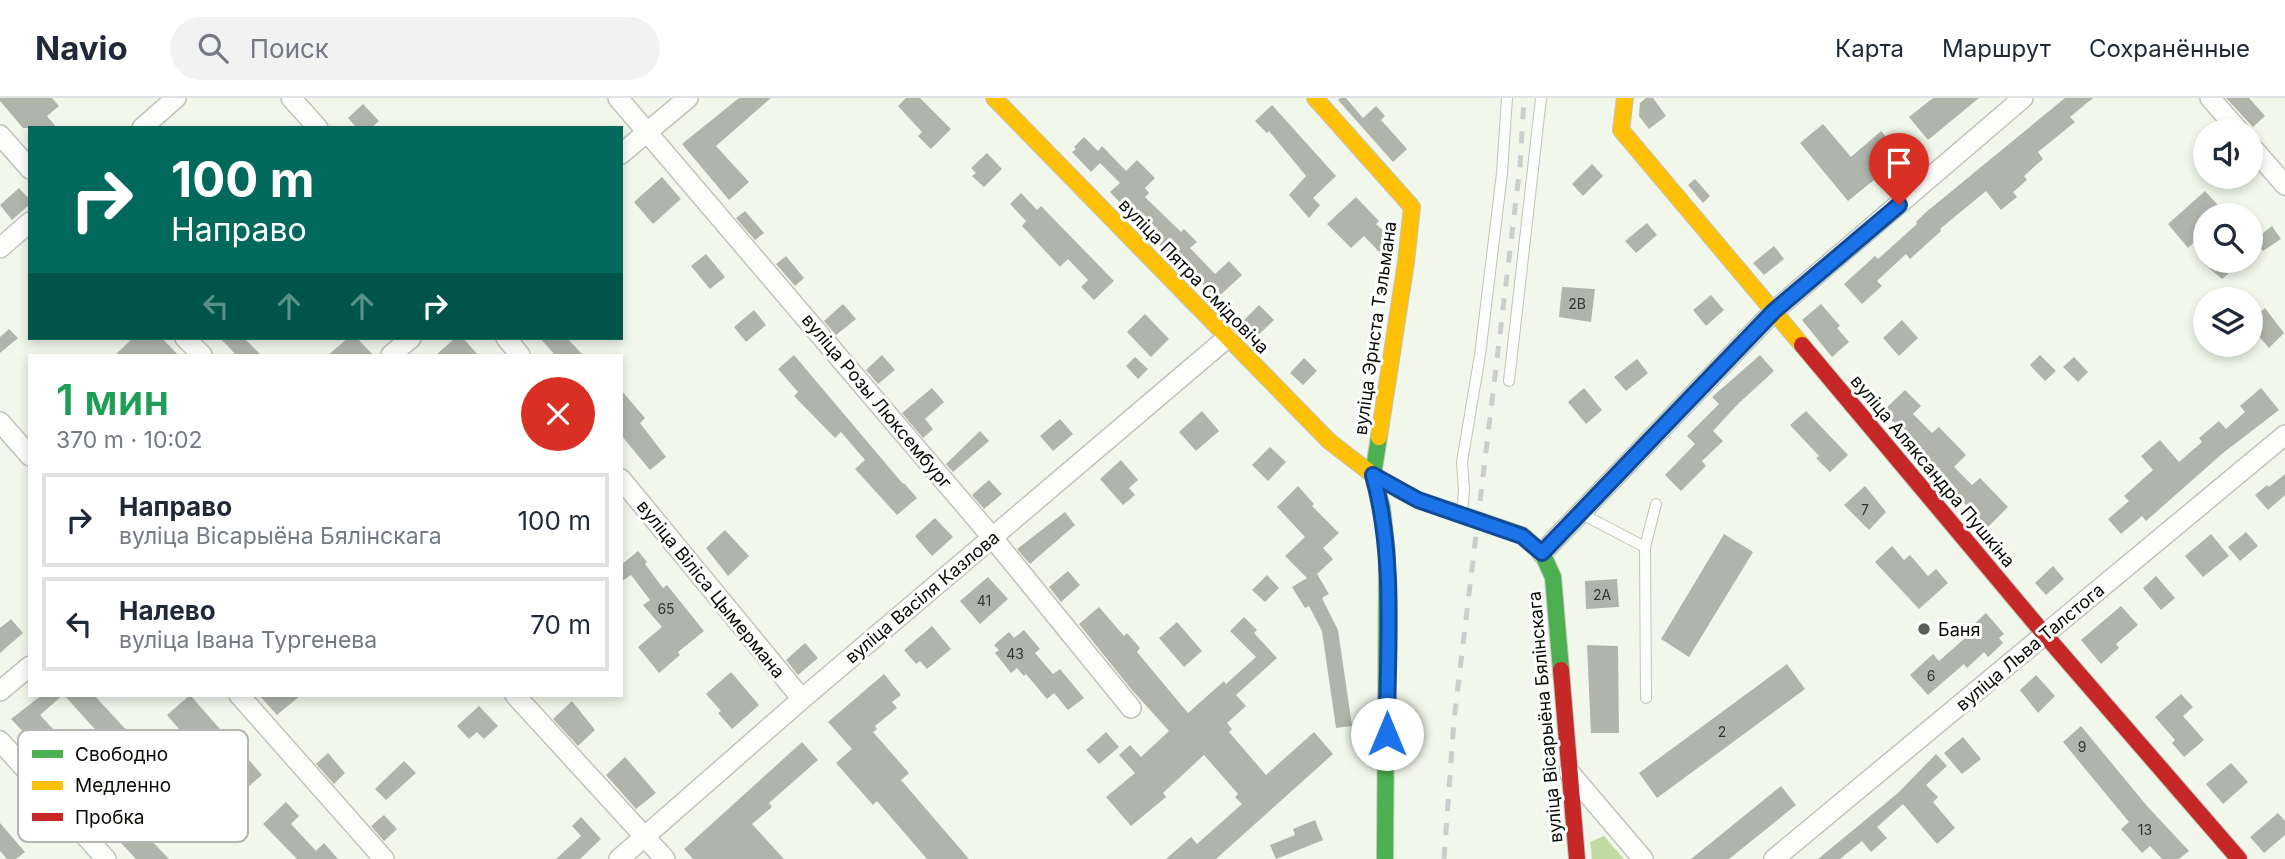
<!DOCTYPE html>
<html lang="ru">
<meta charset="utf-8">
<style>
:root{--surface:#fff;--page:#f2f2f3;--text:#1f2937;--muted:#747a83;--line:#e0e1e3}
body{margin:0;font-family:Inter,sans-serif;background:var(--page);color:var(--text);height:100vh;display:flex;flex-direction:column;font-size:26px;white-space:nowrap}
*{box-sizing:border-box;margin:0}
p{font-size:23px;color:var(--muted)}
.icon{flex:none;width:38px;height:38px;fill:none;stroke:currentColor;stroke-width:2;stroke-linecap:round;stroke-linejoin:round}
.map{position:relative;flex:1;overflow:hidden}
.drawer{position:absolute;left:28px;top:256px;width:595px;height:343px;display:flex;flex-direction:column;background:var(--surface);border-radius:0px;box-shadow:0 4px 10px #0003}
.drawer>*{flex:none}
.banner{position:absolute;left:28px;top:28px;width:595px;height:214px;border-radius:0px;box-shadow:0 4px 10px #0003;background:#00695c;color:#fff;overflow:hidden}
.fabs{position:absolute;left:2193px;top:21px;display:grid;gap:14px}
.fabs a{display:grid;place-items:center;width:70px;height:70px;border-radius:50%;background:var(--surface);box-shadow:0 4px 10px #0003;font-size:35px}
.pin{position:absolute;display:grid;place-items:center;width:60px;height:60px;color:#fff;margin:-72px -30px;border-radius:50% 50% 50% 0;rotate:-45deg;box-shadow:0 0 7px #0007}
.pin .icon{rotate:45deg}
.me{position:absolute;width:77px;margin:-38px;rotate:0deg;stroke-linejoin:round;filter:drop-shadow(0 0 5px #0008)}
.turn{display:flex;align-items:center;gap:24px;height:147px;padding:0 28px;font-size:32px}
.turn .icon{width:91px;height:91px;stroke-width:2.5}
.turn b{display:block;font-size:49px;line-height:60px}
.lanes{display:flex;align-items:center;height:66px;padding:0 28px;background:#0003;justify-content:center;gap:35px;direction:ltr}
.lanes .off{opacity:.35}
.round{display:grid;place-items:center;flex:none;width:74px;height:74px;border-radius:37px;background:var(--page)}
.headline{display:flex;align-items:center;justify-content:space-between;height:119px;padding:0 28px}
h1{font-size:42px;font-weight:600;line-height:52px;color:#1e9e55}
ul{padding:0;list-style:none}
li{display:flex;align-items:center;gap:21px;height:94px;margin:0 14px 10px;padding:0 14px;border:4px solid var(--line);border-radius:0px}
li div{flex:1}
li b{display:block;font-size:26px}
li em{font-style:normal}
header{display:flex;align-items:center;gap:42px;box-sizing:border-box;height:98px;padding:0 35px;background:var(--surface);border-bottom:2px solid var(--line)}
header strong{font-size:33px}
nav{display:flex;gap:38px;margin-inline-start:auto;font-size:24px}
.search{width:490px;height:63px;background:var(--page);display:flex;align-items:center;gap:18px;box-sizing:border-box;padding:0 24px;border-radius:38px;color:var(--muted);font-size:26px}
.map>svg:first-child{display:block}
</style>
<header>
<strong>Navio</strong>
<div class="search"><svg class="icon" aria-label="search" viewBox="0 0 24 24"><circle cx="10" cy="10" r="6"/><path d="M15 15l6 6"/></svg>Поиск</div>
<nav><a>Карта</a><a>Маршрут</a><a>Сохранённые</a></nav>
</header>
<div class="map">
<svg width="2285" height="761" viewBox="0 0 2285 761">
<rect width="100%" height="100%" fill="#f1f8eb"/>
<path fill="#c2dba3" d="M1604 738 1624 761H1592L1590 744Z"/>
<g fill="#b0b5ab">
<path d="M0 0H52L59 8 47 18 57 30H23L0 3Z"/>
<path d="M739 0H771L716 48 749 84 729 102 682 46Z"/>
<path d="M906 0H920L951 31 931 51 918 38 922 34 898 8Z"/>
<path d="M1340 0H1346L1363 20 1376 8 1385 18 1381 22 1407 51 1393 64 1338 2Z"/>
<path d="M1646 0H1653L1666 18 1649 31 1639 18 1640 5Z"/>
<path d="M1933 0H1979L1928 42 1909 19Z"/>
<path d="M2065 0H2093L2070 19 2075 24 2038 54 2043 61 2024 78 2027 82 2013 94 2017 99 2001 112 1986 93 1940 131 1941 133 1910 161 1906 156 1877 183 1882 188 1862 206 1844 186 1875 158 1878 161 1917 126 1916 124 1925 115Z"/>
<path d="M2226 0H2249L2265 18 2253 29Z"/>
<path d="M363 6 379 23 371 30H357L348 20Z"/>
<path d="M1272 7 1336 78 1313 100 1320 107 1309 120 1289 97 1306 78 1269 33 1267 35 1255 23Z"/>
<path d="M1823 26 1851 59 1881 33 1907 64 1879 87 1874 82 1848 103 1800 45Z"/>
<path d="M1084 39 1098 53 1102 48 1126 73 1137 62 1155 80 1145 90 1149 95 1145 99 1181 134 1184 131 1197 144 1190 150 1215 176 1229 163 1242 177 1216 201 1179 161 1176 164 1110 94 1120 85 1100 65 1091 74 1072 54 1076 51 1074 49Z"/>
<path d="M987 55 1002 71 984 89 972 78 976 75 971 70Z"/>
<path d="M1592 66 1603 78 1583 98 1572 86Z"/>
<path d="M662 79 681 101 653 126 634 104Z"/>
<path d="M1695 81 1710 98 1703 105 1688 87Z"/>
<path d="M19 90 30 102V106L12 122 0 107Z"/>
<path d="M2205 93 2227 117H2205V134L2188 150 2168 126Z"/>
<path d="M1021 95 1037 112 1041 108 1114 183 1094 202 1081 189 1088 182 1068 161 1060 169 1022 128 1026 123 1010 106Z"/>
<path d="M1356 99 1379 123 1376 126 1392 141 1379 154 1364 138 1351 150 1327 126Z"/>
<path d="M745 113 764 135 755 142 736 120Z"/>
<path d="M1647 125 1657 137 1636 155 1625 143Z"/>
<path d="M2272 128 2281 141 2263 153 2254 142Z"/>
<path d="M1774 148 1784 161 1764 177 1753 165Z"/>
<path d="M706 156 725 179 710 191 691 168Z"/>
<path d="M786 158 804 180 795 188 776 166Z"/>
<path d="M2201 163H2243L2222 181Z"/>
<path d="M1562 189 1595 191 1591 224 1559 219Z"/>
<path d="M1711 197 1724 212 1706 228 1693 212Z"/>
<path d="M843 206 856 221 836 237 824 223Z"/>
<path d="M1821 206 1840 228 1837 230 1849 244 1832 259 1802 222Z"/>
<path d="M1259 207 1274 222 1256 239 1242 224Z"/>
<path d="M2265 210 2284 235 2269 250 2250 228V223Z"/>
<path d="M754 212 766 227 746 244 734 229Z"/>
<path d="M1145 216 1169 241 1151 259 1127 234Z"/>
<path d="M1902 222 1918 240 1899 258 1883 240Z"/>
<path d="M9 231 18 240 0 255V239Z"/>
<path d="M133 240H162L178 257H115Z"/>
<path d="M220 240H244L261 257H236Z"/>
<path d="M348 240H357L373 257H328Z"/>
<path d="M455 240H463L478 257H436Z"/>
<path d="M540 240H567L583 257H555Z"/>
<path d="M794 257 903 386 904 385 917 400 897 417 855 371 865 362 841 334 835 340 794 298 798 294 778 271Z"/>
<path d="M882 257 895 272 878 286 866 272Z"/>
<path d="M1760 257 1774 273 1739 305 1713 333 1723 343 1702 363 1706 368 1681 393 1665 377 1695 346 1687 338 1719 306 1712 299Z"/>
<path d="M2040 257 2056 273 2045 283 2030 267Z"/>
<path d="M1135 259 1148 271 1138 281 1126 268Z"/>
<path d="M2074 259 2088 274 2078 284 2063 269Z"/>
<path d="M1304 260 1317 273 1303 287 1290 275Z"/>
<path d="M1637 261 1648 275 1626 293 1614 279Z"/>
<path d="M932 290 944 304 925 321 933 331 923 340 902 315Z"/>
<path d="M1584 290 1602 312 1586 326 1568 304Z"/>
<path d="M2261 290 2279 312 2223 355 2146 423 2142 418 2121 436 2108 421 2129 403 2124 398 2153 372 2141 358 2160 342 2179 364 2202 344 2199 340 2219 323 2226 331 2245 314 2240 308Z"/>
<path d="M621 292 645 320 640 325 666 359 650 372 621 337Z"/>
<path d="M1905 292 1921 308 1913 316 1932 335 1939 329 1966 357 1954 369 1972 387 1980 380 2008 409 1988 429 1943 384 1947 380 1883 313Z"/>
<path d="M1202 313 1219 333 1196 353 1179 334Z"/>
<path d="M1806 313 1848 357 1830 374 1816 360 1819 358 1790 327Z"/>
<path d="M1060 321 1073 336 1053 353 1040 338Z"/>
<path d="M980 333 989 343 953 374 946 366Z"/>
<path d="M1270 349 1286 364 1268 383 1252 367Z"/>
<path d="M1121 362 1138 382 1129 390 1135 397 1123 407 1100 381Z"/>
<path d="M2285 376V397L2268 412 2255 397 2267 387 2269 389Z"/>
<path d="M989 382 1002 396 984 411 972 397Z"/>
<path d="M1298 388 1314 406 1312 408 1339 435 1323 450 1333 461 1317 476 1329 496 1322 500 1338 532 1352 628 1336 630 1322 533 1309 508 1305 510 1292 489 1307 480 1285 458 1305 439 1277 409Z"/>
<path d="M1865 388 1886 414 1869 432 1844 407Z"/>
<path d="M1065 414 1075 427 1030 466 1017 451Z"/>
<path d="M935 420 953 439 932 458 915 438Z"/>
<path d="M725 432 749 458 728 478 706 450Z"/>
<path d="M2246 434 2258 448 2240 463 2228 449Z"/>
<path d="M1724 436 1753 454 1689 559 1661 541Z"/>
<path d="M2211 436 2229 458 2203 479 2185 458Z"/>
<path d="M1892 448 1904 462 1910 457 1928 478 1936 471 1948 485 1919 511 1875 464Z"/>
<path d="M638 453 647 464 645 466 663 490 667 487 704 533 678 554 680 557 659 575 638 549 662 529 643 507 650 502 631 477 621 484V467Z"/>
<path d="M2053 468 2064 481 2046 497 2035 485Z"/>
<path d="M1068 473 1080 487 1061 504 1049 489Z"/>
<path d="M1267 477 1279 490 1265 504 1252 492Z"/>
<path d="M2156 478 2175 500 2161 512 2143 490Z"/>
<path d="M988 479 1008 501 980 526 960 503Z"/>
<path d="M1617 481 1619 509 1586 511 1585 483Z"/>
<path d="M2121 508 2138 527 2116 546 2119 550 2101 566 2081 542Z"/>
<path d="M1099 509 1124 538 1127 535 1140 550 1137 554 1188 615 1224 583 1226 586 1256 559 1230 533 1244 519 1257 532 1254 535 1277 560 1236 597 1246 608 1227 625 1232 631 1229 634 1266 677 1314 634 1333 656 1216 761H1166L1191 739 1197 746 1242 706 1235 699 1238 696 1204 657 1163 695 1166 699 1131 728 1106 699 1135 675 1119 657 1130 647 1141 659 1169 633 1132 592 1079 526Z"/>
<path d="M1986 515 2004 536 1999 540 2003 545 1988 559 1984 554 1967 570 1964 566 1928 597 1910 577 1933 556 1939 563 1964 541 1961 538Z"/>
<path d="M11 521 23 535 0 555V530Z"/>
<path d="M1177 524 1202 553 1184 569 1159 540Z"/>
<path d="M932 528 951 551 927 571 920 563 916 566 904 552Z"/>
<path d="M1024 532 1040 551 1035 555 1053 576 1060 571 1084 600 1068 612 1054 595 1047 601 1026 576 1024 578 1017 570 1011 575 995 555 999 552 994 547 1009 534 1014 540Z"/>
<path d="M805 545 818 560 798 577 786 562Z"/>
<path d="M1587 547 1618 548 1619 635H1591Z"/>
<path d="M1787 566 1805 591 1657 700 1639 675Z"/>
<path d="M731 574 759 607 732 631 718 615 721 613 706 596Z"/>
<path d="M884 576 901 597 892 604 897 610 875 628 877 631 873 634 909 675 901 682 969 761H927L877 703 873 707 836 665 852 651 828 624Z"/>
<path d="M2036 577 2055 598 2038 615 2020 592Z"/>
<path d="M2181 596 2193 609 2183 618 2204 642 2184 659 2172 645 2175 642 2155 619Z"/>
<path d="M42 597H63L40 617 68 647 51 663 11 621Z"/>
<path d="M64 597H94L129 635 112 650Z"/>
<path d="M190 597 227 639 212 654 190 631 184 637 167 617Z"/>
<path d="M259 597H301L277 617Z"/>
<path d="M572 603 595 632 578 648 553 621Z"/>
<path d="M479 608 498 628 484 641 477 634 469 641 457 628Z"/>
<path d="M2081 628 2147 708 2189 753 2179 761H2162L2150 748 2142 755 2121 731 2129 724 2063 644Z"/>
<path d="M1106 634 1119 649 1099 666 1086 652Z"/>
<path d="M1963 639 1981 661 1962 676 1944 655Z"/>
<path d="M802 644 818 662 769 705 772 709 752 726 784 761H693L684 751Z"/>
<path d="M328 655 345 675 334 686 316 666Z"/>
<path d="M1936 656 1947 668 1926 687 1938 699 1933 704 1955 730 1937 746 1903 706 1877 729 1887 740 1871 754 1862 743 1840 761H1818L1898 695Z"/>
<path d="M625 659 656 695 636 711 606 677Z"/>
<path d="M249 662 262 677 242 694 229 679Z"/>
<path d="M404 663 416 675 386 702 375 691Z"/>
<path d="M2231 665 2248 684 2223 706 2206 686Z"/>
<path d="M1781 688 1796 707 1729 761H1691Z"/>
<path d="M286 704 299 718 291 726 316 753 324 745 338 761H297L263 726Z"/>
<path d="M2278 715 2285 723V737L2264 755 2250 739Z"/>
<path d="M123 716 134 729 142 721 152 731 146 737 169 761H136L108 731Z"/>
<path d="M384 717 397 731 384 743 371 728Z"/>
<path d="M581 719 601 741 580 761H556L581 738 572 728Z"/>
<path d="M1315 722 1323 742 1276 761 1270 747 1295 737 1293 731Z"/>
<path d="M0 725 25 754 16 761H7L0 753Z"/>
</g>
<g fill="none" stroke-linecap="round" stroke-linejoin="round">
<defs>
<g id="lane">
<path d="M1509 283 1541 0"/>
<path d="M1580 415 1645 449 1646 600"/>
<path d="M1462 416 1464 392 1462 364 1480 257 1502 75 1507 0"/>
<path d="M1645 449 1656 406"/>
</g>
<g id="street">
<path d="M291 0 318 30"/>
<path d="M618 0 992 439 1131 610"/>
<path d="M2210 0 2239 33"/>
<path d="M142 30 176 0"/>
<path d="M0 37 30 71"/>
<path d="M2250 47 2285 87"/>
<path d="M621 56 688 0"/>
<path d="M0 150 30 124"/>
<path d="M185 240 202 257"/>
<path d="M506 240 520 257"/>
<path d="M391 257 411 240"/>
<path d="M0 324 30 358"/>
<path d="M621 381 802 601"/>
<path d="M1542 455 1774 213 2023 0"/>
<path d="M0 593 30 568"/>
<path d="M239 597 384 761"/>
<path d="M515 597 665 761"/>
<path d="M0 643 106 761"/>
<path d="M1569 674 1643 761"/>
<path d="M619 761 802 601 1227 240"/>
<path d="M1774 761 2285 337"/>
</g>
<g id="fast">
<path d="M1379 339 1373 377 1382 409 1387 454 1385 761"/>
<path d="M1399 392 1418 402 1522 437 1542 455 1553 479 1561 572"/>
</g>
<g id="slow">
<path d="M994 0 1329 343 1373 377 1399 392"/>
<path d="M1315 0 1412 109 1406 164 1379 339"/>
<path d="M1625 0 1621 32 1802 247"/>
</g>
<g id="jam">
<path d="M1802 247 2045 537 2239 761"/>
<path d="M1561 572 1577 761"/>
</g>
</defs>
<use href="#lane" stroke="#bfc4ba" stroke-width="12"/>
<use href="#street" stroke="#bfc4ba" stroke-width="22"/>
<use href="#fast" stroke="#bfc4ba" stroke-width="18"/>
<use href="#slow" stroke="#bfc4ba" stroke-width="18"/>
<use href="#jam" stroke="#bfc4ba" stroke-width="18"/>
<use href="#lane" stroke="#fdfefc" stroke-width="10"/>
<use href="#street" stroke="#fdfefc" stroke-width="19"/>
<use href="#fast" stroke="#4caf50" stroke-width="16"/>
<use href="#slow" stroke="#ffc107" stroke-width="16"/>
<use href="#jam" stroke="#c62828" stroke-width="16"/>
<path stroke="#cccecb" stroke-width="5" stroke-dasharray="12 12" stroke-linecap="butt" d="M1444 761 1454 622 1520 68 1524 0"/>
</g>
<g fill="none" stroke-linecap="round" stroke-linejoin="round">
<defs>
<path id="route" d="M1387 636C1387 551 1396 459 1373 377L1418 402 1522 438 1542 455 1774 213 1899 107"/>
</defs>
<use href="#route" stroke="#114b97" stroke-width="18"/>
<use href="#route" stroke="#1a73e8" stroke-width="12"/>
</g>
<circle fill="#5a5f56" stroke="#fff" stroke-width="2.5" cx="1924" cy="531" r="7"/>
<g text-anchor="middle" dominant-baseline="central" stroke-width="6" stroke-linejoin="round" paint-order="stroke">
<g font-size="14" fill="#33372f">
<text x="1577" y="205">2В</text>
<text x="1865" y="411">7</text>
<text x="1602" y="496">2А</text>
<text x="984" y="502">41</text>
<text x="666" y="510">65</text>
<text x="1015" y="555">43</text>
<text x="1931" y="577">6</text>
<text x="1722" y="633">2</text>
<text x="2082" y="648">9</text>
<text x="2145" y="731">13</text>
</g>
<g font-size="18" fill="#090d06" stroke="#fff">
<text transform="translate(1194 178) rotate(46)">вуліца Пятра Смідовіча</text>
<text transform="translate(1375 230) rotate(-82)">вуліца Эрнста Тэльмана</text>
<text transform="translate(877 303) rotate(50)">вуліца Розы Люксембург</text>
<text transform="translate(1933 373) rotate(50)">вуліца Аляксандра Пушкіна</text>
<text transform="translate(711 491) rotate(51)">вуліца Віліса Цымермана</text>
<text transform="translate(922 499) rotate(-40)">вуліца Васіля Казлова</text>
<text transform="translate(2030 549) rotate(-40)">вуліца Льва Талстога</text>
<text transform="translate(1545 619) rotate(-95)">вуліца Вісарыёна Бялінскага</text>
</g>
<g font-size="18" fill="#090d06" stroke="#fff" text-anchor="start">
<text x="1938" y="531">Баня</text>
</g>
</g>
<rect x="18" y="632" width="230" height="112" rx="10" fill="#fff" stroke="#b5b6b4" stroke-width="2"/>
<rect x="32" y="652" width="31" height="8" fill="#4caf50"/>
<rect x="32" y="683" width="31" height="9" fill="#ffc107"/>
<rect x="32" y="715" width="31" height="8" fill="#c62828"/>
<g font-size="19" fill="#090d06">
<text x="75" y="663">Свободно</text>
<text x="75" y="694">Медленно</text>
<text x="75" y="726">Пробка</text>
</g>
</svg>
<div class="fabs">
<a><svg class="icon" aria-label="sound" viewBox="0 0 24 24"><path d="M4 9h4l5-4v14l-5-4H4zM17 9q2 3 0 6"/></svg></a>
<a><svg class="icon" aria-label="search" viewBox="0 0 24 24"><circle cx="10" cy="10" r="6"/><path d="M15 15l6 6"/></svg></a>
<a><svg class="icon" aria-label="layers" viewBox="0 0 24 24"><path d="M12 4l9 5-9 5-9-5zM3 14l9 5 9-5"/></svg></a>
</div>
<div class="pin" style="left:1899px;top:107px;background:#d93025"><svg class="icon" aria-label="arrive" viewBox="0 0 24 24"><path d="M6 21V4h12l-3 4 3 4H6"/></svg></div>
<svg class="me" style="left:1387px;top:636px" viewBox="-20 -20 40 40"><circle r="19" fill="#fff"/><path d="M0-13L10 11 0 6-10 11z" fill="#1a73e8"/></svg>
<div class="banner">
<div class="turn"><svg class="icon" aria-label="right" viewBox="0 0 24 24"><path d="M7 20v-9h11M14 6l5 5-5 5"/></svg><div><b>100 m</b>Направо</div></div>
<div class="lanes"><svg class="icon off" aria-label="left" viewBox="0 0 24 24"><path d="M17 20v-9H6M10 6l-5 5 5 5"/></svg><svg class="icon off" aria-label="ahead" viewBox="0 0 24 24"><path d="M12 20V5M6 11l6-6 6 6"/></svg><svg class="icon off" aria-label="ahead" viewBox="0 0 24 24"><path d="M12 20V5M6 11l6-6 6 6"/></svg><svg class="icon" aria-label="right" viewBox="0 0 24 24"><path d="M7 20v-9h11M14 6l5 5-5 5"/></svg></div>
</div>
<section class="drawer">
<div class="headline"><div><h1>1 мин</h1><p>370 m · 10:02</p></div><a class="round" style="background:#d93025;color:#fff"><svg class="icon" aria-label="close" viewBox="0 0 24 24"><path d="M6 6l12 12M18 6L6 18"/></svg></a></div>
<ul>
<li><svg class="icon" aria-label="right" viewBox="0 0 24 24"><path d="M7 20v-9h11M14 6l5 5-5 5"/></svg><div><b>Направо</b><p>вуліца Вісарыёна Бялінскага</p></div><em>100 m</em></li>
<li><svg class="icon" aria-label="left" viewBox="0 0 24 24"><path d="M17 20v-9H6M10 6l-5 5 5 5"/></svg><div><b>Налево</b><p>вуліца Івана Тургенева</p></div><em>70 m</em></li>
</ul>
</section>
</div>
